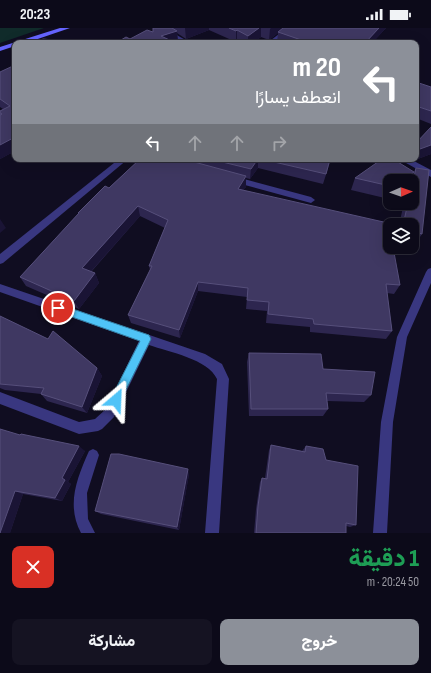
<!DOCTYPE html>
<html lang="ar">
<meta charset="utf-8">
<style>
:root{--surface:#0c0a19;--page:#151322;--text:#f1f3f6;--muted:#9a9aa2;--line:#2c2b38;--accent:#8c9099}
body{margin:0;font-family:"Sofia Sans Condensed",Vazirmatn,sans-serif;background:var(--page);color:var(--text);direction:rtl;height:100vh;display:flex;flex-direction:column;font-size:15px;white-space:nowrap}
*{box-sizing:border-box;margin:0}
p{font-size:13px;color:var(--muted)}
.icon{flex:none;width:22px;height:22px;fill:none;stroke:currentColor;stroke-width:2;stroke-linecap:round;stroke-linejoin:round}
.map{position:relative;height:505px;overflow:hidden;direction:ltr}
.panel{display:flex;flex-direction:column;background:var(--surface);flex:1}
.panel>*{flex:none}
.hud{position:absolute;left:12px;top:12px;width:407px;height:122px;border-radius:8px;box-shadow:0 4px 16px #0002,0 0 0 1px var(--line);direction:rtl;background:#8c9099;color:#fff;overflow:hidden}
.needle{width:26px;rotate:88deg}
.buttons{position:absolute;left:383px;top:146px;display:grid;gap:8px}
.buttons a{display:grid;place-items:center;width:36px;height:36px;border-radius:8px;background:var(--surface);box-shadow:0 4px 16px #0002,0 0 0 1px var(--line);font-size:20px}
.pin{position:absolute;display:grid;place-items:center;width:34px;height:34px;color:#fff;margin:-17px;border:2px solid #fff;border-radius:50%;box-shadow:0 1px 4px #0007}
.me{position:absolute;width:44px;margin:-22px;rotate:26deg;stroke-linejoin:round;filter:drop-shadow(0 0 3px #0008)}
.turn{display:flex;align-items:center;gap:14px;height:84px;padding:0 12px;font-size:18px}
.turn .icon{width:52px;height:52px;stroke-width:2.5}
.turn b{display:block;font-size:28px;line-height:34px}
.lanes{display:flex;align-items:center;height:38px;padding:0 12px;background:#0003;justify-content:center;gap:20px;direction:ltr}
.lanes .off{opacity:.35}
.round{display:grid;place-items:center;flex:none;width:42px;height:42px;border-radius:8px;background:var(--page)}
.summary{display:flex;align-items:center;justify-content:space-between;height:68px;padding:0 12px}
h1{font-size:24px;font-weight:800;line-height:30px;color:#1e9e55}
.action{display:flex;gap:8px;margin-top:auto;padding:8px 12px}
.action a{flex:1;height:46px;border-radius:8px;background:var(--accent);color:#fff;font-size:16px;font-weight:800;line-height:46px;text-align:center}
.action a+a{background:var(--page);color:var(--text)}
.status{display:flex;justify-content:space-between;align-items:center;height:28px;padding:0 20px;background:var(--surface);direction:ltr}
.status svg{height:11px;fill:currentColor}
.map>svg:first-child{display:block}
</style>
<div class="status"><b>20:23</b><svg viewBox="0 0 49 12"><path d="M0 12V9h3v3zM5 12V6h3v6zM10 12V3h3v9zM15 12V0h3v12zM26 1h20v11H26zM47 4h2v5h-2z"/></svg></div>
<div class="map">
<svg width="431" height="505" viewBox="0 0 431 505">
<rect width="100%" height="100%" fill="#100d21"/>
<path fill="#102b2a" d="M0 0H44L0 15Z"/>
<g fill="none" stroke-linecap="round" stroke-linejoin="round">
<path fill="#393780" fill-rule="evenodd" d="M93 421 97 423 99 427 87 465 88 491 95 505H81C66 477 77 450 89 423Z"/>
<g fill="#393780" fill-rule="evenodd">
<path d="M287 0H294L274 15H267Z"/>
<path d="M119 131H128L3 235 0 236V226Z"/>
<path d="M233 148 311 169 315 172 311 175 230 153 229 151 230 149Z"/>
<path d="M431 240V255L407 309 393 394 387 505H373L381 394 397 309 426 244 428 241Z"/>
<path d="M0 256 205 326 222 336 229 351 219 505H205L217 351C208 331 169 324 149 317L114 389 102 401 98 403 79 406 0 376V364L79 394 95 391 106 381 139 313 0 264Z"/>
</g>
<g fill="#393780" fill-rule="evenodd">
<path d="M156 0H164L191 15H183Z"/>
<path d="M399 131H410L431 142V149Z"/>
</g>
<path fill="#6564ff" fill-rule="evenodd" d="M60 0H70L26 15H15V18L0 23V19Z"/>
</g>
<g fill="#2d264f">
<path d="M153 0H386L372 15H277L278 5 269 12 261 9 253 15H240L237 13 236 14 209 2 186 11 177 5 178 14 175 15H116L153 4Z"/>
<path d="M15 37V123L0 131V83L3 81 0 79V44Z"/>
<path d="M416 56 431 59V96L416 90Z"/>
<path d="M431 99V126L415 132 412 131H416V115Z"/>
<path d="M140 131H331L323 156 258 140 250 151 246 150V159L243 162 400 257 394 266 387 265 392 303 386 311 310 304V299L266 295 267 283 246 281 247 269 198 263 180 310 131 295 128 287 150 242 149 238 165 200 140 188 91 244 95 245 99 255 79 281 26 258 20 249 79 186 78 185 109 160Z"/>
<path d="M416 140 422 206 414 218 412 217V197H399L404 175H412V153H409Z"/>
<path d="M414 144 409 153H390V170L389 171 351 162 355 150Z"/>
<path d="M0 288 97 340 102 348 87 385 47 373 41 366 5 362 0 360Z"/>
<path d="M249 325 323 341 371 367 364 374 327 373 328 381 323 388H249L247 334Z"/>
<path d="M20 407 85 423 68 454 71 456 62 473 23 466 10 505Z"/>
<path d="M271 417 302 423 306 418 326 432 356 497 350 499 346 498V505H254L256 481 260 454 262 450H265L269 422Z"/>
<path d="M189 446 179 502 101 486 95 483Z"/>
</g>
<g fill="#1a1435">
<path d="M185 0H209V2L186 11Z"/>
<path d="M259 0H261V9L253 15H248V8Z"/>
<path d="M271 0H284L278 4V5L269 12 270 1Z"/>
<path d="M379 0H386L372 15H365Z"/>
<path d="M237 2V13L236 14V3Z"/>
<path d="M177 3 178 14 174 15 161 8Z"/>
<path d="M15 106V123L0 131V117Z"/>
<path d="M431 117V126L415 132 416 131 420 121Z"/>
<path d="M258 131V140L250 151 251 141Z"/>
<path d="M414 144 409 153H402Z"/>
<path d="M246 148V159L237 171 238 161Z"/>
<path d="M138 178 140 188 86 249 82 240Z"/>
<path d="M0 191 6 200 0 205Z"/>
<path d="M95 245 99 255 79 281 74 273Z"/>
<path d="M198 254V263L180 310 179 302Z"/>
<path d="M97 340 102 348 87 385 82 379Z"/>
<path d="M79 418 85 423 68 454 62 450Z"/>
<path d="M188 441 189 446 179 502 177 499Z"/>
<path d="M65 452 71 456 62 473 55 470Z"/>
<path d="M15 463 23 466 10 505H0Z"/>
</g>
<g fill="#3f3862" stroke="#564f7b">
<path d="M153 0H172L177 3 161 8 176 15H110L113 13 116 15 126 9 130 11 147 2 153 4Z"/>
<path d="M229 0H259L248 8 237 2 236 3Z"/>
<path d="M283 0H379L365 15H310L278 4Z"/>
<path d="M43 11 53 12 58 15H35Z"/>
<path d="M15 37V106L13 107 15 108V109L0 117V87L2 86 0 85V83L10 78 0 71V44Z"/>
<path d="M419 55 431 59V83L416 78V56Z"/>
<path d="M431 99V117L420 121 416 120V115Z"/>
<path d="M140 131H183L246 148 238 161 388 195 390 204V219H393L400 257 386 256 392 303 314 296 313 291 268 286 269 274 247 272 248 260 198 254 179 302 128 287 152 238H149L168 192 138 178 82 240 95 245 74 273 20 249 79 185H78L105 158 109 160Z"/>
<path d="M210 131H258L251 141Z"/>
<path d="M261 131H330L326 146Z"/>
<path d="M382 131H393L414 144 402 153H390V158L355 150Z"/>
<path d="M416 140 429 142 422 206 412 203V197H403L408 175H412V157Z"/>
<path d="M0 288 48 311 53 303 97 340 82 379 41 366 44 360 0 356Z"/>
<path d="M249 325 321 326 323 341 375 344 371 367 326 365 328 381H251Z"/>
<path d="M0 401 20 407 21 406 79 418 62 450 65 452 55 470 15 463 0 505Z"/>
<path d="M271 417 305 424 306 418 323 421 326 432 358 438 356 497 346 495V505H256L258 478 262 450 267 451Z"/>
<path d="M111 426H119L188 441 177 499 95 483Z"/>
</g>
<path fill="#4fc3f7" stroke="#337fa1" d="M58 276 149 307 151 311 119 376 116 378 112 376 110 372 140 313 55 283 54 280 55 277Z"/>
</svg>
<div class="buttons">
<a><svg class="needle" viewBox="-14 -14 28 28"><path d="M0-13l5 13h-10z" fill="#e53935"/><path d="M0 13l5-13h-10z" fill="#9a9aa2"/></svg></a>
<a><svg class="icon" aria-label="layers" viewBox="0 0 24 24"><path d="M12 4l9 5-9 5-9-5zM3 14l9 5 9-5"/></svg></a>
</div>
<div class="pin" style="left:58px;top:280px;background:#d93025"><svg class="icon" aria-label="arrive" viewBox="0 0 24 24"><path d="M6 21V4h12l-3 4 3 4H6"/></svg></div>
<svg class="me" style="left:116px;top:372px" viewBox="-20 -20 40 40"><path d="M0-17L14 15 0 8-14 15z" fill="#4fc3f7" stroke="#fff" stroke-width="4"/></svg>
<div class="hud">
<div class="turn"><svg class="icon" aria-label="left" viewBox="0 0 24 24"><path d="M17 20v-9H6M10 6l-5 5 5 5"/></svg><div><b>20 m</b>انعطف يسارًا</div></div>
<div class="lanes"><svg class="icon" aria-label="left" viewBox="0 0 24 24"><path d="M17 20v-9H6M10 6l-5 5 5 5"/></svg><svg class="icon off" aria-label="ahead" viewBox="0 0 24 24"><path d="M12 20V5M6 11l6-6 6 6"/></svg><svg class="icon off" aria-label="ahead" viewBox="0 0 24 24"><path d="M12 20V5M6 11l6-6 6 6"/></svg><svg class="icon off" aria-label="right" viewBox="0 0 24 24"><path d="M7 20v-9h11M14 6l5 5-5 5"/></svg></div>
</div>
</div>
<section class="panel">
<div class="summary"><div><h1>1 دقيقة</h1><p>50 m · 20:24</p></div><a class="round" style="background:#d93025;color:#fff"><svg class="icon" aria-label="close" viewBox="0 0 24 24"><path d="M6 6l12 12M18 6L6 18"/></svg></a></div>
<div class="action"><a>خروج</a><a>مشاركة</a></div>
</section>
